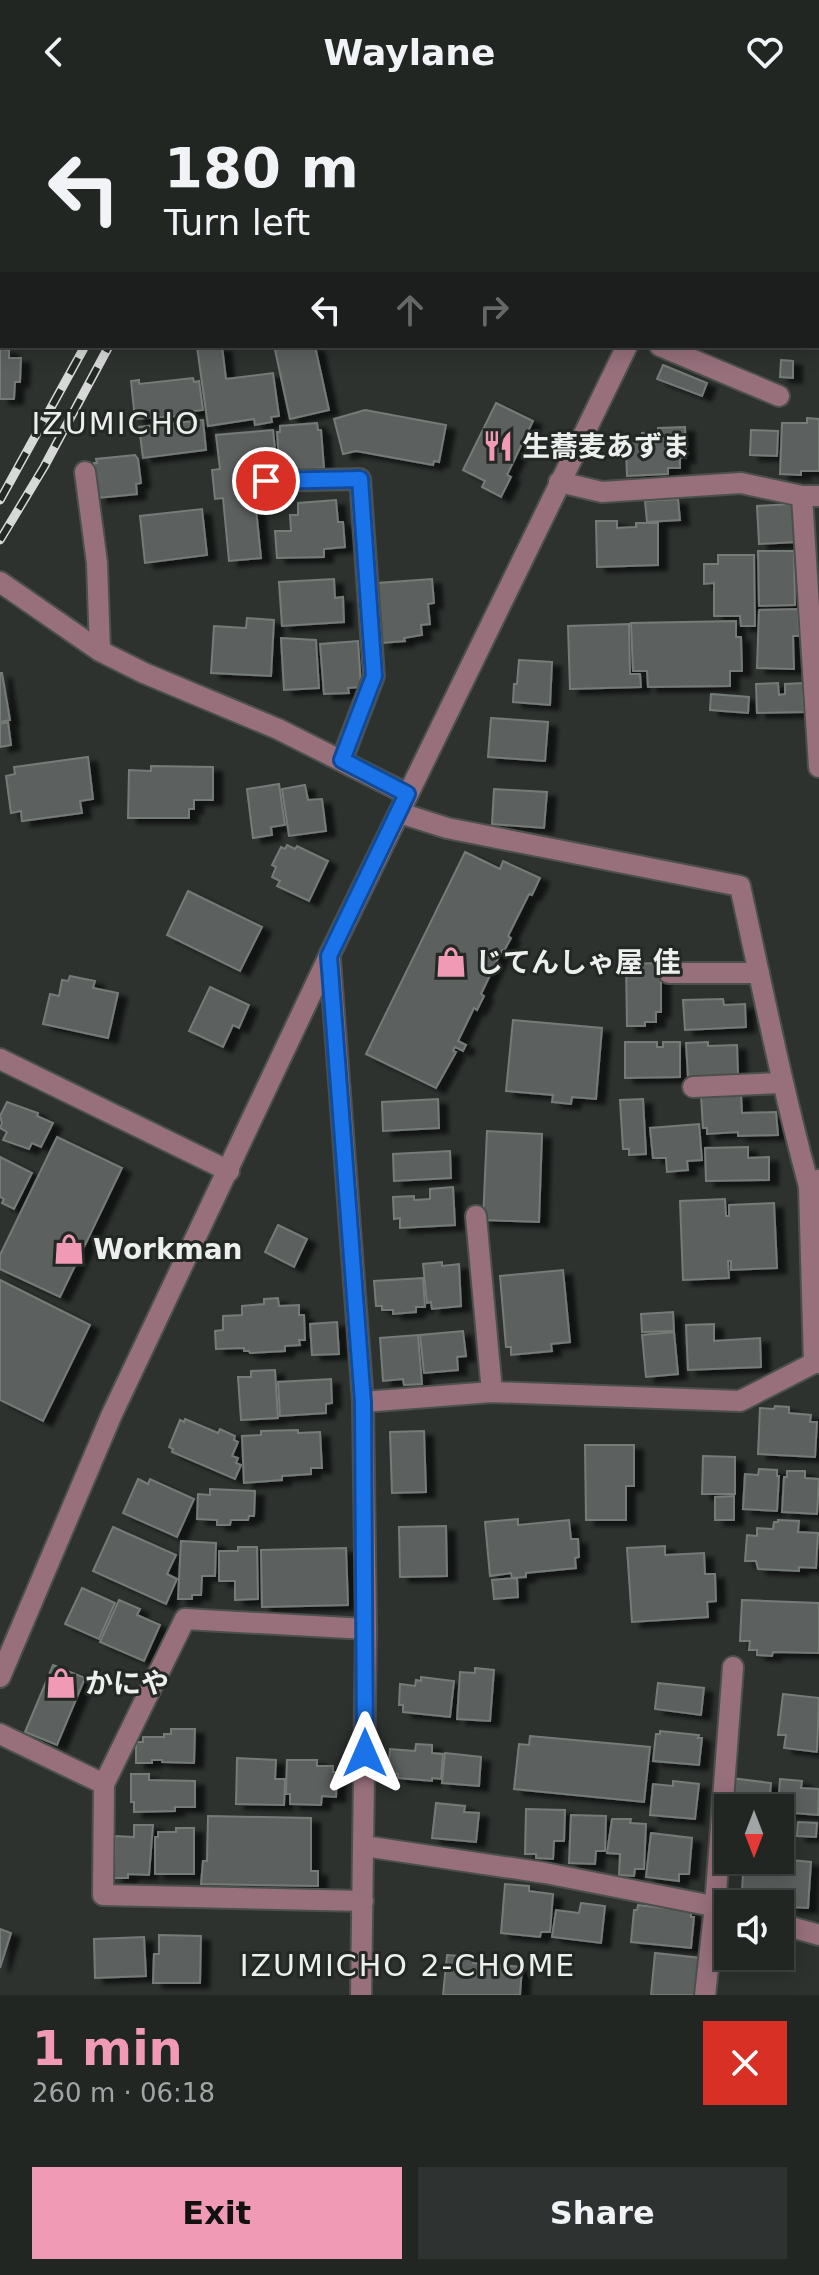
<!DOCTYPE html>
<meta charset="utf-8">
<style>
:root{--surface:#222623;--page:#2e3230;--text:#f1f3f6;--muted:#a2a5a6;--line:#3f4341;--accent:#f09ab5}
body{margin:0;font-family:"DejaVu Sans","Noto Sans JP",sans-serif;background:var(--page);color:var(--text);height:100vh;display:flex;flex-direction:column;font-size:30px;white-space:nowrap}
*{box-sizing:border-box;margin:0}
p{font-size:26px;color:var(--muted)}
.icon{flex:none;width:44px;height:44px;fill:none;stroke:currentColor;stroke-width:2;stroke-linecap:round;stroke-linejoin:round}
.map{position:relative;height:1891px;overflow:hidden}
.sheet{display:flex;flex-direction:column;background:var(--surface);flex:1}
.sheet>*{flex:none}
.guide{position:absolute;left:0px;top:0px;width:820px;height:244px;box-shadow:0 4px 20px #0003,0 0 0 2px var(--line);background:#222623;color:var(--text);overflow:hidden}
.needle{width:52px;rotate:180deg}
.fabs{position:absolute;left:714px;top:1690px;display:grid;gap:16px}
.fabs a{display:grid;place-items:center;width:80px;height:80px;border-radius:0px;background:var(--surface);box-shadow:0 4px 20px #0003,0 0 0 2px var(--line);font-size:40px}
.pin{position:absolute;display:grid;place-items:center;width:68px;height:68px;color:#fff;margin:-34px;border:4px solid #fff;border-radius:50%;box-shadow:0 2px 8px #0007}
.me{position:absolute;width:88px;margin:-44px;rotate:0deg;stroke-linejoin:round;filter:drop-shadow(0 0 6px #0008)}
.turn{display:flex;align-items:center;gap:28px;height:168px;padding:0 32px;font-size:36px}
.turn .icon{width:104px;height:104px;stroke-width:2.5}
.turn b{display:block;font-size:56px;line-height:68px}
.lanes{display:flex;align-items:center;height:76px;padding:0 32px;background:#0003;justify-content:center;gap:40px;direction:ltr}
.lanes .off{opacity:.35}
.round{display:grid;place-items:center;flex:none;width:84px;height:84px;border-radius:0px;background:var(--page)}
.head{display:flex;align-items:center;justify-content:space-between;height:136px;padding:0 32px}
h1{font-size:48px;font-weight:700;line-height:60px;color:var(--accent)}
.cta{display:flex;gap:16px;margin-top:auto;padding:16px 32px}
.cta a{flex:1;height:92px;border-radius:0px;background:var(--accent);color:#111;font-size:32px;font-weight:700;line-height:92px;text-align:center}
.cta a+a{background:var(--page);color:var(--text)}
header{display:flex;justify-content:space-between;align-items:center;height:104px;padding:0 32px;background:var(--surface);font-size:36px;font-weight:700}
.map>svg:first-child{display:block}
</style>
<header><svg class="icon" aria-label="back" viewBox="0 0 24 24"><path d="M15 5l-7 7 7 7"/></svg>Waylane<svg class="icon" aria-label="heart" viewBox="0 0 24 24"><path d="M12 20l-8-8c-3-5 5-10 8-4 3-6 11-1 8 4z"/></svg></header>
<div class="map">
<svg width="819" height="1891" viewBox="0 0 819 1891">
<defs>
<filter id="shadow"><feDropShadow dx="9" dy="5" stdDeviation="2" flood-color="#0009"/></filter>
</defs>
<rect width="100%" height="100%" fill="#2d322f"/>
<g fill="#5c615e" stroke="#757b77" stroke-width="2" filter="url(#shadow)">
<path d="M456 0H689L455 2Z"/>
<path d="M222 242 226 275 273 269 279 312 271 313 272 318 255 321 254 315 208 322 197 243Z"/>
<path d="M292 242H315L329 306 290 315 275 246Z"/>
<path d="M0 245 9 246V254H21L20 278H15L14 295H0Z"/>
<path d="M781 256 793 257V274L780 273Z"/>
<path d="M663 261 707 279 702 292 657 275Z"/>
<path d="M193 274 194 278 199 277 203 306 179 309V312L135 315 131 277 139 276V280Z"/>
<path d="M496 299 533 317 507 371 511 373 501 393 482 383 485 377 463 366Z"/>
<path d="M365 306 446 321 439 358 434 357 433 361 356 347 343 350 334 315Z"/>
<path d="M807 314 819 315V367H801V371L780 370 782 319H807Z"/>
<path d="M203 316 206 346 143 354 139 323Z"/>
<path d="M317 319 318 326H321L324 364 290 367 289 356 279 357 277 328H280V322Z"/>
<path d="M685 323 686 354H680V364H668V370L627 372 626 347H631L630 339H642V329L658 328V324Z"/>
<path d="M273 326 277 363 252 365 261 454 229 457 223 394 215 395 212 366 220 365 216 331Z"/>
<path d="M751 326 778 327 777 352 750 351Z"/>
<path d="M135 351 138 355 141 379 136 380 137 390 98 394 94 359H97L96 355Z"/>
<path d="M678 395 680 416 647 418 645 397Z"/>
<path d="M336 396 338 418H343L345 443 324 445V453L277 454 275 427H291L290 411H298V399Z"/>
<path d="M791 400 792 404H795L797 438 759 440 757 402Z"/>
<path d="M202 405 207 451 145 459 140 412Z"/>
<path d="M596 417H617V424L636 423V419H658V461L597 463Z"/>
<path d="M758 447H794L795 501 759 502Z"/>
<path d="M718 451H754L755 522H741L740 512H714V479L704 480V460H718Z"/>
<path d="M334 475 335 494 343 493 344 518 282 522 279 478Z"/>
<path d="M432 475 434 499 428 500 430 520 421 521 422 531 404 534 405 537 382 539 377 479Z"/>
<path d="M798 505 799 532H793L794 565 757 564 759 506Z"/>
<path d="M247 514 274 516 271 572 211 569 214 522 246 524Z"/>
<path d="M736 517V533H741L742 567H730V582L648 583 647 567H633L631 519Z"/>
<path d="M629 520 630 570H640L641 583 570 585 568 522Z"/>
<path d="M281 534 316 536 319 584 284 586Z"/>
<path d="M358 537 361 583 348 584 349 589 324 590 320 540Z"/>
<path d="M519 556 552 558 550 601 513 598 514 580H517Z"/>
<path d="M0 569H2L10 616 0 618Z"/>
<path d="M778 579 779 591 785 590V580L803 579 804 608 757 609 756 580Z"/>
<path d="M711 590 749 593 748 609 710 606Z"/>
<path d="M491 614 548 618 545 657 488 653Z"/>
<path d="M8 618 11 641 0 643V620Z"/>
<path d="M88 653 93 695 80 697 82 709 22 717 21 707 11 709 6 672 15 670 14 663Z"/>
<path d="M151 662 213 663V696H194V705H189V714H128L129 666 151 667Z"/>
<path d="M279 680 285 721 271 723 272 731 253 734 247 685Z"/>
<path d="M305 681 308 696 322 695 326 727 289 732 282 685Z"/>
<path d="M494 685 547 688 544 724 492 720Z"/>
<path d="M287 741 295 745 297 742 328 757 309 797 277 782 280 777 272 773 276 763 272 761 281 743 285 745Z"/>
<path d="M465 748 500 765 503 757 540 774 532 791 529 790 508 832 511 834 504 847 502 846 481 890 484 892 477 906 474 904 458 937 466 941 463 947 455 943 453 947 456 948 436 984 366 950Z"/>
<path d="M188 787 262 823 240 867 167 831Z"/>
<path d="M661 859V908H656V918H645V922H627L626 860Z"/>
<path d="M70 872 95 877 93 884 118 889 108 934 43 920 50 890 59 892 62 876 68 877Z"/>
<path d="M210 883 249 901 239 924 233 921 223 943 189 927Z"/>
<path d="M723 895 724 901 745 900 746 923 685 926 683 896Z"/>
<path d="M513 916 602 924 596 995 572 993 571 1000 552 998 553 991 506 987Z"/>
<path d="M625 938H657V943H663V938H680V973L625 974Z"/>
<path d="M708 938V942L737 941 738 971 688 973 686 939Z"/>
<path d="M741 990 742 1009 776 1008 778 1031 738 1032V1028L707 1030V1024H703L701 992Z"/>
<path d="M438 995 439 1024 383 1027 382 998Z"/>
<path d="M643 995 646 1050 629 1051V1045H623L620 996Z"/>
<path d="M7 998 38 1009 37 1012 53 1019 41 1043 32 1039 29 1045 3 1036 7 1028 0 1024 2 1019 0 1012Z"/>
<path d="M699 1020 702 1056 687 1057 688 1066 667 1068 666 1054H653L650 1024Z"/>
<path d="M487 1027 542 1030 539 1118 483 1116Z"/>
<path d="M57 1033 122 1064 60 1193 0 1165V1151Z"/>
<path d="M748 1043V1054L769 1053V1076L706 1077 705 1044Z"/>
<path d="M450 1047 451 1074 394 1077 393 1050Z"/>
<path d="M0 1053 32 1069 14 1105 2 1099 4 1095 0 1093Z"/>
<path d="M453 1083 455 1121 400 1124V1114L394 1115 393 1093 414 1092V1096L430 1095V1085Z"/>
<path d="M725 1095 726 1112H729V1101L774 1099 777 1164 731 1166V1157H728L729 1174 683 1176 680 1097Z"/>
<path d="M278 1121 307 1135 294 1163 265 1148Z"/>
<path d="M442 1158V1162L459 1160 461 1202 432 1205 431 1198 427 1199 423 1160Z"/>
<path d="M563 1166 570 1238 551 1240 552 1247 511 1251V1243H506L500 1172Z"/>
<path d="M423 1174 425 1203H416V1208L393 1210V1206H382V1202H376L374 1177Z"/>
<path d="M0 1176 90 1221 43 1317 0 1296Z"/>
<path d="M278 1194 279 1202 299 1201V1211H304L305 1236H299L300 1241 285 1242V1247L250 1249 249 1247H244V1244L216 1245 215 1227 223 1226V1212L242 1211V1202L264 1200V1195Z"/>
<path d="M673 1208 674 1227 642 1228 641 1210Z"/>
<path d="M337 1218 339 1250 312 1251 310 1220Z"/>
<path d="M714 1220V1237L760 1234 761 1263 688 1266 686 1221Z"/>
<path d="M463 1227 466 1252 457 1253 458 1266 424 1269 420 1231Z"/>
<path d="M674 1228 678 1270 646 1273 642 1231Z"/>
<path d="M418 1231 422 1280 404 1281 403 1275 383 1277 380 1234Z"/>
<path d="M275 1266 278 1314 241 1316 238 1273H251V1267Z"/>
<path d="M331 1275 332 1299 326 1300V1309L280 1312 278 1278Z"/>
<path d="M775 1302 789 1303V1309L811 1311 810 1318H817L815 1353 758 1350 760 1304 774 1305Z"/>
<path d="M185 1315 218 1329 220 1325 235 1332 234 1336 238 1338 232 1352 238 1354 236 1359 241 1361 235 1375 172 1348 173 1345 169 1343 180 1316 184 1318Z"/>
<path d="M298 1326V1329L320 1328 322 1364H311V1370L282 1372V1376L244 1379 242 1332 261 1331V1327Z"/>
<path d="M424 1327 426 1388 392 1389 390 1328Z"/>
<path d="M585 1341H634V1382H626V1416H586Z"/>
<path d="M703 1352 735 1353V1390H702Z"/>
<path d="M759 1365 777 1366V1372H779L777 1407 743 1405 745 1370 758 1371Z"/>
<path d="M787 1367H805V1374L819 1375 817 1410 782 1408 784 1373H787Z"/>
<path d="M138 1375 148 1380 150 1375 194 1395 177 1433 123 1409Z"/>
<path d="M210 1385 255 1387 254 1412H249L248 1416H231L230 1421H217V1416L197 1415 198 1390 210 1391Z"/>
<path d="M734 1392V1416H715V1393Z"/>
<path d="M518 1415V1421L569 1416 571 1435H578L579 1453 575 1454 576 1464 526 1469V1473L512 1474 511 1469 490 1472 485 1418Z"/>
<path d="M778 1416 799 1417 798 1428 818 1429 816 1464 799 1463V1467L758 1465 756 1457H745L747 1431 757 1432V1424L773 1425 774 1418H778Z"/>
<path d="M446 1422 447 1472 400 1473 399 1423Z"/>
<path d="M113 1423 176 1451 167 1470 177 1475 166 1500 93 1467Z"/>
<path d="M181 1437 216 1439 215 1472H202L201 1491H192V1495H178Z"/>
<path d="M665 1442V1451L704 1449 705 1470H715L716 1497 707 1498 708 1513 632 1518 627 1444Z"/>
<path d="M238 1443H257L258 1495 235 1496V1477H219V1447H238Z"/>
<path d="M346 1444 348 1501 262 1503 261 1446Z"/>
<path d="M517 1474 518 1493 494 1495 492 1476Z"/>
<path d="M82 1484 115 1499 99 1535 65 1520Z"/>
<path d="M119 1496 140 1505 137 1511 160 1521 144 1557 100 1538Z"/>
<path d="M742 1496 819 1499V1549L773 1548 772 1552 757 1551V1546H749L750 1537H740Z"/>
<path d="M53 1561 85 1574 57 1641 25 1628Z"/>
<path d="M475 1564 494 1566 490 1617 457 1615 460 1568 475 1569Z"/>
<path d="M421 1573 454 1577 450 1613 403 1608V1601H399L400 1580 415 1582 416 1576 421 1577Z"/>
<path d="M658 1579 704 1584 701 1611 655 1605Z"/>
<path d="M783 1590 819 1594 817 1648 784 1644 786 1631H778Z"/>
<path d="M171 1625H195L194 1659 162 1658V1656H152V1659H136V1638H143V1633H164V1630H171Z"/>
<path d="M660 1627 699 1631 698 1634H702L699 1661 653 1657 656 1630H660Z"/>
<path d="M530 1632 650 1643 644 1698 514 1685 519 1640 529 1641Z"/>
<path d="M416 1640 432 1641V1649L443 1650 441 1675 432 1674V1677L398 1674V1670L388 1669 390 1645 415 1647Z"/>
<path d="M445 1649 481 1653 479 1682 442 1679Z"/>
<path d="M237 1654 276 1656 275 1675H285L284 1701 236 1700Z"/>
<path d="M287 1656H317V1662H333V1668H337L336 1693 322 1692 321 1701 290 1700V1690H286Z"/>
<path d="M131 1670H149V1676L195 1677V1703H175V1707L134 1708V1698H131Z"/>
<path d="M731 1674 771 1679 769 1704H729Z"/>
<path d="M780 1675 802 1677 801 1684 819 1685 818 1711 780 1708 778 1704Z"/>
<path d="M673 1677 699 1680 695 1715 650 1711 653 1680 673 1682Z"/>
<path d="M436 1699 465 1702 464 1708 479 1709 476 1738 432 1734Z"/>
<path d="M526 1705 565 1706 564 1737H554L553 1755 536 1754V1750H525Z"/>
<path d="M571 1711 606 1712 605 1747H596L595 1760 569 1759Z"/>
<path d="M208 1712 311 1714V1767H318V1782L201 1780 203 1757H207Z"/>
<path d="M612 1715H631L630 1719 646 1720 644 1765H635L634 1772 619 1771 620 1750 607 1749Z"/>
<path d="M798 1718 817 1719 816 1733 797 1732Z"/>
<path d="M134 1721H153L149 1771 128 1770V1774H114L115 1732 134 1733Z"/>
<path d="M176 1724H194V1770H155V1733H158V1728H176Z"/>
<path d="M651 1729 692 1734 689 1770H679V1777L646 1773Z"/>
<path d="M780 1755 811 1758 808 1804 789 1803V1798L771 1796V1787L742 1785 744 1757 777 1759Z"/>
<path d="M505 1780 529 1782V1787L553 1790 550 1828H541L540 1833 501 1829Z"/>
<path d="M581 1799 605 1802 601 1839 552 1833 556 1806 579 1809Z"/>
<path d="M638 1801 691 1807V1813H694L691 1844 631 1838 634 1806H637Z"/>
<path d="M0 1825 11 1829 0 1864Z"/>
<path d="M159 1831 201 1832 200 1879H153L154 1850H159Z"/>
<path d="M144 1833 146 1872 95 1874 94 1835Z"/>
<path d="M655 1849 701 1854 697 1891H651Z"/>
<path d="M447 1851 474 1853 473 1859 522 1863 520 1891H443Z"/>
</g>
<g fill="none" stroke-linecap="round" stroke-linejoin="round">
<defs>
<g id="minor">
<path d="M265 0V2"/>
<path d="M743 2 744 0"/>
<path d="M818 109H819"/>
<path d="M660 242 779 292"/>
<path d="M85 368 97 459 100 547"/>
<path d="M266 377 360 375 374 572 342 656"/>
<path d="M559 378 602 388 741 379 802 392H819"/>
<path d="M802 392 819 663"/>
<path d="M0 478 100 547 144 569 278 625 407 690"/>
<path d="M400 709 447 724 740 782C762 882 782 983 809 1082L819 1076"/>
<path d="M330 856 363 1298 366 1525 361 1891"/>
<path d="M669 869H759"/>
<path d="M0 955 229 1067"/>
<path d="M693 983 781 979"/>
<path d="M809 1082 814 1259"/>
<path d="M476 1112 492 1288"/>
<path d="M363 1298 492 1288 740 1297 814 1259H819"/>
<path d="M0 1573 112 1310 329 852 627 242"/>
<path d="M0 1630 104 1680 185 1515 366 1525"/>
<path d="M104 1680 103 1791 363 1797"/>
<path d="M364 1742 545 1769 728 1805"/>
<path d="M780 1820 819 1831"/>
<path d="M705 1891 715 1802 733 1563"/>
</g>
</defs>
<use href="#minor" stroke="#4c504d" stroke-width="24"/>
<use href="#minor" stroke="#97707c" stroke-width="20"/>
<defs>
<g id="rail">
<path d="M198 2 199 0"/>
<path d="M220 2 221 0"/>
<path d="M0 396 85 242"/>
<path d="M0 436 44 363 109 242"/>
</g>
</defs>
<use href="#rail" stroke="#d6d9d7" stroke-width="9"/>
<use href="#rail" stroke="#242825" stroke-width="6" stroke-dasharray="18" stroke-linecap="butt"/>
</g>
<g fill="none" stroke-linecap="round" stroke-linejoin="round">
<defs>
<path id="route" d="M266 377 360 375 374 572 342 656 407 690 329 852 363 1298 365 1649"/>
</defs>
<use href="#route" stroke="#114b97" stroke-width="20"/>
<use href="#route" stroke="#1a73e8" stroke-width="14"/>
</g>
<defs>
<symbol id="restaurant-bare" viewBox="-9 -9 18 18"><path d="M-5-6h1v4h1v-4h1v4h1v-4h1v5L-1.5 .5V6h-2V.5L-5-1ZM5-6V6H3V1.5H1.5Q1.5-4 5-6Z" fill="#f09ab5" stroke="#242825" stroke-width="2.5" paint-order="stroke"/></symbol>
<symbol id="shop-bare" viewBox="-9 -9 18 18"><path d="M-5-2.5h2.3a2.7 3.5 0 0 1 5.4 0H5L5.5 6h-11ZM-1.5-2.5h3a1.5 2.3 0 0 0-3 0Z" fill="#f09ab5" stroke="#242825" stroke-width="2.5" paint-order="stroke"/></symbol>
</defs>
<g fill-rule="evenodd">
<use href="#restaurant-bare" x="476" y="320" width="44" height="44"/>
<use href="#shop-bare" x="429" y="836" width="44" height="44"/>
<use href="#shop-bare" x="47" y="1123" width="44" height="44"/>
<use href="#shop-bare" x="39" y="1557" width="44" height="44"/>
</g>
<g text-anchor="middle" dominant-baseline="central" stroke-width="6" stroke-linejoin="round" paint-order="stroke">
<g font-size="28" font-weight="bold" fill="#ecefed" stroke="#242825" text-anchor="start">
<text x="522" y="342">生蕎麦あずま</text>
<text x="475" y="858">じてんしゃ屋 佳</text>
<text x="93" y="1145">Workman</text>
<text x="85" y="1579">かにや</text>
</g>
<g font-size="30" letter-spacing="2" fill="#ecefed" stroke="#242825">
<text x="116" y="319">IZUMICHO</text>
<text x="408" y="1861">IZUMICHO 2-CHOME</text>
</g>
</g>
</svg>
<div class="fabs">
<a><svg class="needle" viewBox="-14 -14 28 28"><path d="M0-13l5 13h-10z" fill="#e53935"/><path d="M0 13l5-13h-10z" fill="#a2a5a6"/></svg></a>
<a><svg class="icon" aria-label="sound" viewBox="0 0 24 24"><path d="M4 9h4l5-4v14l-5-4H4zM17 9q2 3 0 6"/></svg></a>
</div>
<div class="pin" style="left:266px;top:377px;background:#d93025"><svg class="icon" aria-label="arrive" viewBox="0 0 24 24"><path d="M6 21V4h12l-3 4 3 4H6"/></svg></div>
<svg class="me" style="left:365px;top:1649px" viewBox="-20 -20 40 40"><path d="M0-17L14 15 0 8-14 15z" fill="#1a73e8" stroke="#fff" stroke-width="4"/></svg>
<div class="guide">
<div class="turn"><svg class="icon" aria-label="left" viewBox="0 0 24 24"><path d="M17 20v-9H6M10 6l-5 5 5 5"/></svg><div><b>180 m</b>Turn left</div></div>
<div class="lanes"><svg class="icon" aria-label="left" viewBox="0 0 24 24"><path d="M17 20v-9H6M10 6l-5 5 5 5"/></svg><svg class="icon off" aria-label="ahead" viewBox="0 0 24 24"><path d="M12 20V5M6 11l6-6 6 6"/></svg><svg class="icon off" aria-label="right" viewBox="0 0 24 24"><path d="M7 20v-9h11M14 6l5 5-5 5"/></svg></div>
</div>
</div>
<section class="sheet">
<div class="head"><div><h1>1 min</h1><p>260 m · 06:18</p></div><a class="round" style="background:#d93025;color:#fff"><svg class="icon" aria-label="close" viewBox="0 0 24 24"><path d="M6 6l12 12M18 6L6 18"/></svg></a></div>
<div class="cta"><a>Exit</a><a>Share</a></div>
</section>
